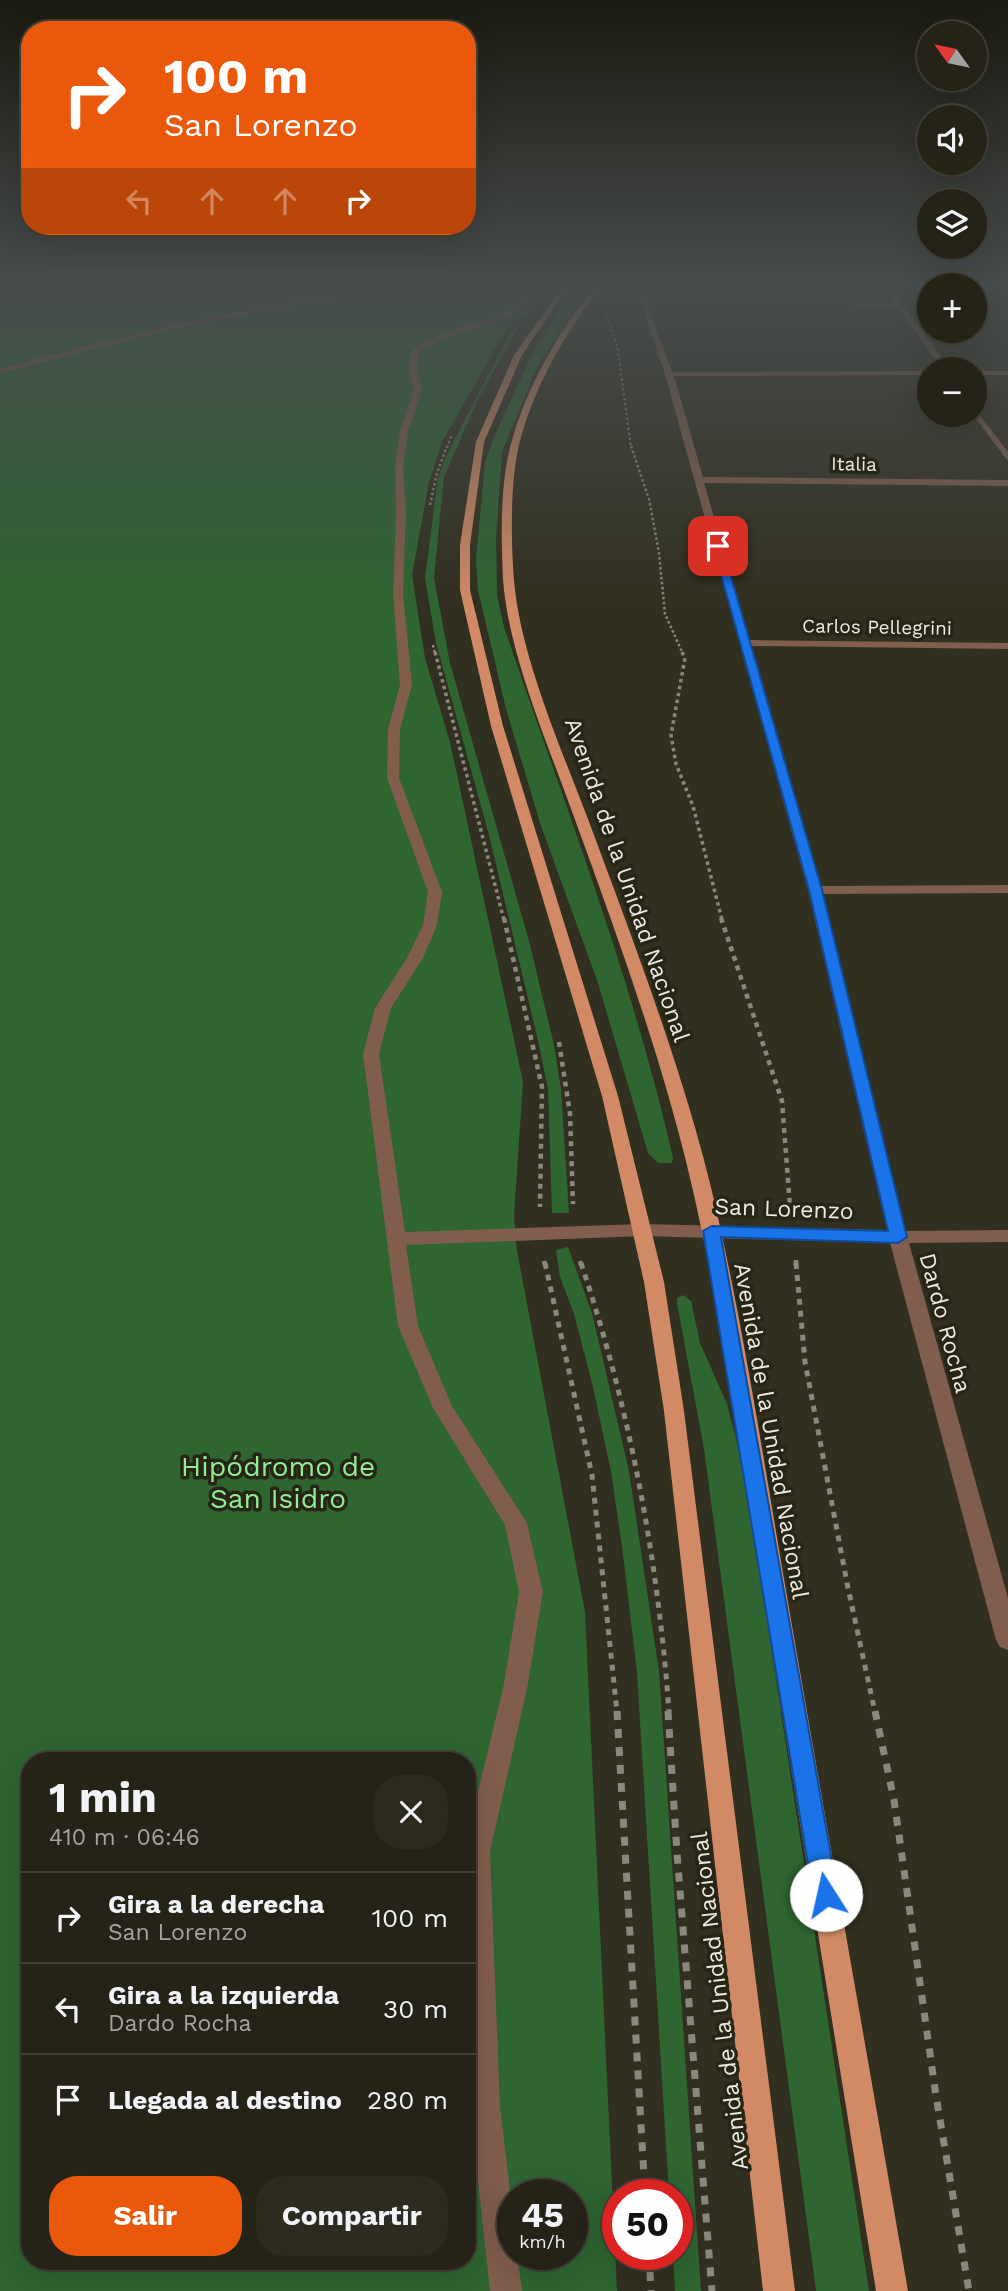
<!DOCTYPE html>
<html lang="es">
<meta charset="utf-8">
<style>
:root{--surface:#252317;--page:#2d2b20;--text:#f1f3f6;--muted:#a3a4a1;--line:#424036;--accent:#ea580c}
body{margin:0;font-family:"Work Sans",sans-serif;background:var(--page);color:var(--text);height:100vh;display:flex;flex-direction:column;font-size:26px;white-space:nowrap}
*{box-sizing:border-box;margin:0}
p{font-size:23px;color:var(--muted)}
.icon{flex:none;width:38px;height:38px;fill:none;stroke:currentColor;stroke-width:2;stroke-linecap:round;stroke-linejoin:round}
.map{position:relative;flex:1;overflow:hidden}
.panel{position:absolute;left:21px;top:1752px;width:455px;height:518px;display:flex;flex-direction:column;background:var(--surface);border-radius:28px;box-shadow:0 7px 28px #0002,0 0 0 2px var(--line)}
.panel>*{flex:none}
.guide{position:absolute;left:21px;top:21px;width:455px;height:214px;border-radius:28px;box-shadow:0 7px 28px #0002,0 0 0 2px var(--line);background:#ea580c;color:#fff;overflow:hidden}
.needle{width:46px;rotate:303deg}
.tools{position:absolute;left:917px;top:21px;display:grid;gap:14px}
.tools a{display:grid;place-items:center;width:70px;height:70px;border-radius:50%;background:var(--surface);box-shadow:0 7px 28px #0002,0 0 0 2px var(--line);font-size:35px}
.speed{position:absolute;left:497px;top:2179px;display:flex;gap:14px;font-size:35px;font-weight:700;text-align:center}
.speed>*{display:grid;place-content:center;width:91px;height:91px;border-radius:50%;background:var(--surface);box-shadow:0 7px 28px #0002,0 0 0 2px var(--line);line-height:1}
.speed small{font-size:18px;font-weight:400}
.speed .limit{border:10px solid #d22;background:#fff;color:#111}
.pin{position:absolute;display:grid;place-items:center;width:60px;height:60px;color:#fff;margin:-30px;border-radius:14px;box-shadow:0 4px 10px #0006}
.me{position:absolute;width:77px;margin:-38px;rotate:350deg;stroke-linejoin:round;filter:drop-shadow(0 0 5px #0008)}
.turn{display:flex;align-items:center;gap:24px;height:147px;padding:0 28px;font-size:32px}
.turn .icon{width:91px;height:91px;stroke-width:2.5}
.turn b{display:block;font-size:49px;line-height:60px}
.lanes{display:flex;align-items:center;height:66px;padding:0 28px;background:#0003;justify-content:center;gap:35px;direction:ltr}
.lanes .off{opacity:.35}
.round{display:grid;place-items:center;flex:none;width:74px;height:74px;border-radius:28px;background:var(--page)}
.headline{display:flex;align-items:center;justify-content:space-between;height:119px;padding:0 28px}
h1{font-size:42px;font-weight:700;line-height:52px}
.action{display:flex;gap:14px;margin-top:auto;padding:14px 28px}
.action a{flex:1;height:80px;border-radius:28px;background:var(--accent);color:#fff;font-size:28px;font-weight:700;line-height:80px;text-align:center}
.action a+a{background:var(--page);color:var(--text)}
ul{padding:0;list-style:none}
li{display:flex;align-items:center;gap:21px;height:91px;padding:0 28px;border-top:2px solid var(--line)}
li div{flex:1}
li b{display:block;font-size:26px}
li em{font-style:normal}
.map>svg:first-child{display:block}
</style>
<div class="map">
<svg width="1008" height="2291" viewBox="0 0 1008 2291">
<rect width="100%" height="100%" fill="#312f1f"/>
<g fill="#2e6531" fill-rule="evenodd">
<path d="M0 289H544L530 309 503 335 442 442 429 482 412 575 425 658 450 742 523 1082 514 1216 517 1251 585 1612 617 2291H0ZM30 1760H467V2261H30ZM513 2194H572V2254H513Z"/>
<path d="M568 299 579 300 538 365 502 452 496 537 497 595 504 627C564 803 632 977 673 1158L672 1163H658L648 1153 598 983 541 826 506 709 478 590 476 560 485 462 494 437 532 354 561 305Z"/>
<path d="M521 323 478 399 444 477 434 578 450 663 529 941 554 1045 561 1089 569 1213H552L548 1089 539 1045 489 835 436 643 425 578 438 477 446 456 511 331Z"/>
<path d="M568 1247 592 1313 629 1471 659 1671 701 2291H675L673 2254H677V2194H669L637 1672 623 1554 611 1471 592 1383 574 1314 560 1277 556 1250Z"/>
<path d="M683 1295 691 1301 700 1343 727 1404 744 1469 869 2291H816L704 1449 677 1303V1298Z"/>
</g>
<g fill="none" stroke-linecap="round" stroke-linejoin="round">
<g stroke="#8a887b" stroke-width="2" stroke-dasharray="2.5 2.5" stroke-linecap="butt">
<path d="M607 315 618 350 631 448"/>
<path d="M447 448 452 434"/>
</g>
<g stroke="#8a887b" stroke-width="2.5" stroke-dasharray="2.5 2.5" stroke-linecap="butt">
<path d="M631 446 649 499 659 553 665 614 683 654"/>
<path d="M430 505 437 473 447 446"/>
<path d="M433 645 435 654"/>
</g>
<g stroke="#8a887b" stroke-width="3.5" stroke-dasharray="3.5 3.5" stroke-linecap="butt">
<path d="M435 652 504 920"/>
<path d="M682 652 685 658 671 735 676 764 693 806 722 920"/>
</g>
<g stroke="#8a887b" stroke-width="4.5" stroke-dasharray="5 5" stroke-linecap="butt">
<path d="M504 918 542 1087 540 1207"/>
<path d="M721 918 782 1101 790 1207"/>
<path d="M559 1042 570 1114 573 1204"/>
<path d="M796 1260V1265"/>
<path d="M544 1261 545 1265"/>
<path d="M580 1261 581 1265"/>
</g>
<g stroke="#8a887b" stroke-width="5" stroke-dasharray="6 6" stroke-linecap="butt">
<path d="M545 1263 592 1475 617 1712"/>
<path d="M581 1263C630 1409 658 1559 669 1712"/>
<path d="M796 1263 805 1362 848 1588 875 1712"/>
</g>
<g stroke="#8a887b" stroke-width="7" stroke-dasharray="9 9" stroke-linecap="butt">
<path d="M617 1711 645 2194"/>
<path d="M668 1711 677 1853 712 2291"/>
<path d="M875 1711 894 1800 936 2096 969 2291"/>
<path d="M649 2254 651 2291"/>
</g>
<g fill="#805d4c" fill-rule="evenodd">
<path d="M370 289H384L189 325 0 373V369C122 335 245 307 370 289Z"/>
<path d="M520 289H527L535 294C509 327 455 327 419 353L416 369 422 389 408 432 403 465 406 512 403 593 412 685 400 729 399 778 442 892 437 925 423 958 391 1008 379 1054 405 1232 643 1224 887 1230 808 890 665 374 636 289H642L672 372 929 371V375L674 376 703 477 1008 480V486L704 483 750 640 1008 643V649L752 646 821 886 1008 885V893L823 894 906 1231 1008 1230V1242L909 1243 1008 1598V1650L1000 1647 996 1640 890 1243 643 1236 406 1245 418 1326 452 1406 527 1523 543 1592 527 1689 490 1851 500 2107 513 2215V2254H517L522 2291H490L470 2107 467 1837 503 1689 519 1592 505 1525 433 1408 398 1326 363 1054 375 1008 407 958 423 925 428 892 387 778 388 729 400 685 393 593 396 512 395 465 400 432 414 389 408 369 411 352C444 322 499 328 528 295Z"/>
<path d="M885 289H891L950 369H942L898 308 835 306 895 304Z"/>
<rect x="975" y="371" width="33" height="4"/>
<path d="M975 409 1008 452V461L973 415Z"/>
</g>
<g fill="#d18a65" fill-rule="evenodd">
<path d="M561 289H567L522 355 484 442 470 545V590L503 726 618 1096 664 1282 684 1411 795 2291H763L664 1411 644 1282 602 1096 491 726 460 590V545L476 442 514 355Z"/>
<path d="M593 289H599C564 335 533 389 519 445 510 482 511 542 514 580 520 655 561 748 588 819 634 943 685 1075 715 1204 746 1339 766 1477 790 1614 829 1840 869 2065 908 2291H876C839 2065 803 1839 766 1614 744 1477 726 1339 696 1204 667 1072 620 943 574 817 549 747 508 653 503 579 501 538 500 483 511 444 526 388 557 334 593 289Z"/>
</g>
</g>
<linearGradient id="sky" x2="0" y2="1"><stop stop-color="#1b1a11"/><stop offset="0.47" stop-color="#484d4d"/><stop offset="1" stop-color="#484d4d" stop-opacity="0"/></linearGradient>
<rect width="1008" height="609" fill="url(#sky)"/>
<path fill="#1a73e8" stroke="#114b97" stroke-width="2" d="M718 543 722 546 822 890 907 1237 898 1243 721 1237 838 1895 834 1903 826 1907 817 1903 813 1895 703 1231 712 1226 888 1231 809 890 713 546Z"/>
<g text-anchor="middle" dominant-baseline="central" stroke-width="7" stroke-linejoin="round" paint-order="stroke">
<g font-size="19" fill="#eceae0" stroke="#272516">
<text transform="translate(854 464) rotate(1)">Italia</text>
<text transform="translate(877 627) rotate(1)">Carlos Pellegrini</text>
</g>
<g font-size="23" fill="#eceae0" stroke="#272516">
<text transform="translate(627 880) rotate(71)">Avenida de la Unidad Nacional</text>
<text transform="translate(784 1209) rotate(2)">San Lorenzo</text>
<text transform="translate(945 1323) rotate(75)">Dardo Rocha</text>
<text transform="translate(771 1431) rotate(80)">Avenida de la Unidad Nacional</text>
<text transform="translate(720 2001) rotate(-97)">Avenida de la Unidad Nacional</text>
</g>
<g font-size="28" fill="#92ec94" stroke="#272516">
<text x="278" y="1466">Hipódromo de<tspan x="278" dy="32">San Isidro</tspan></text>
</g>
</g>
</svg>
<div class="tools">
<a><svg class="needle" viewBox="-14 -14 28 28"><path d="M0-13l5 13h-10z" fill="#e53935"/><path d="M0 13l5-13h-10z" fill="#a3a4a1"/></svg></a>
<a><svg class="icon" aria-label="sound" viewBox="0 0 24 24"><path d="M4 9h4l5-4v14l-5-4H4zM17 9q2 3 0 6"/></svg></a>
<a><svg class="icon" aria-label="layers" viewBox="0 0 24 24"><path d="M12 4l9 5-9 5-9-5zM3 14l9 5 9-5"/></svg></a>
<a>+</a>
<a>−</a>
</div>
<div class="speed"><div>45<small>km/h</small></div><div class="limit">50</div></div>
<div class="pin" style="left:718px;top:546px;background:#d93025"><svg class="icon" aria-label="arrive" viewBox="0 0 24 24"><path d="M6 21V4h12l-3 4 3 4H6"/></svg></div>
<svg class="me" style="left:826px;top:1895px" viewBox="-20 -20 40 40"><circle r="19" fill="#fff"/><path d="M0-13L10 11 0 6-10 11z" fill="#1a73e8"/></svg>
<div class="guide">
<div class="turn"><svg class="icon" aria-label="right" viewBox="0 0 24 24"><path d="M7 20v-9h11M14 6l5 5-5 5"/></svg><div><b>100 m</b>San Lorenzo</div></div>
<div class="lanes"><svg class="icon off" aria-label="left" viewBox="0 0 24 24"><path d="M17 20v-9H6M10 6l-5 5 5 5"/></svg><svg class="icon off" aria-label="ahead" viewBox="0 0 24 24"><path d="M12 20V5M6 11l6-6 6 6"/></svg><svg class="icon off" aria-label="ahead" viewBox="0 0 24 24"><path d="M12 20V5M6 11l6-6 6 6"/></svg><svg class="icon" aria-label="right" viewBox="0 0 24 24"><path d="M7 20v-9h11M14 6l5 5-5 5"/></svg></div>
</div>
<section class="panel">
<div class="headline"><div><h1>1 min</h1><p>410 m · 06:46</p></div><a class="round"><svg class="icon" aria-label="close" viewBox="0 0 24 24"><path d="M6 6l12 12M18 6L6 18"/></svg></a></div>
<ul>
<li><svg class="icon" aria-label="right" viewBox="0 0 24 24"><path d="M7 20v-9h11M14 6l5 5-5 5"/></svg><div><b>Gira a la derecha</b><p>San Lorenzo</p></div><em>100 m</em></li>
<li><svg class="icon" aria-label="left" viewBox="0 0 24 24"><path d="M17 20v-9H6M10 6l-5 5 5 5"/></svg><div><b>Gira a la izquierda</b><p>Dardo Rocha</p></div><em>30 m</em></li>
<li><svg class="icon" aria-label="arrive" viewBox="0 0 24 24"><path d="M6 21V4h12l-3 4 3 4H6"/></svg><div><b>Llegada al destino</b></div><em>280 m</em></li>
</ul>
<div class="action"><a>Salir</a><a>Compartir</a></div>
</section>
</div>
